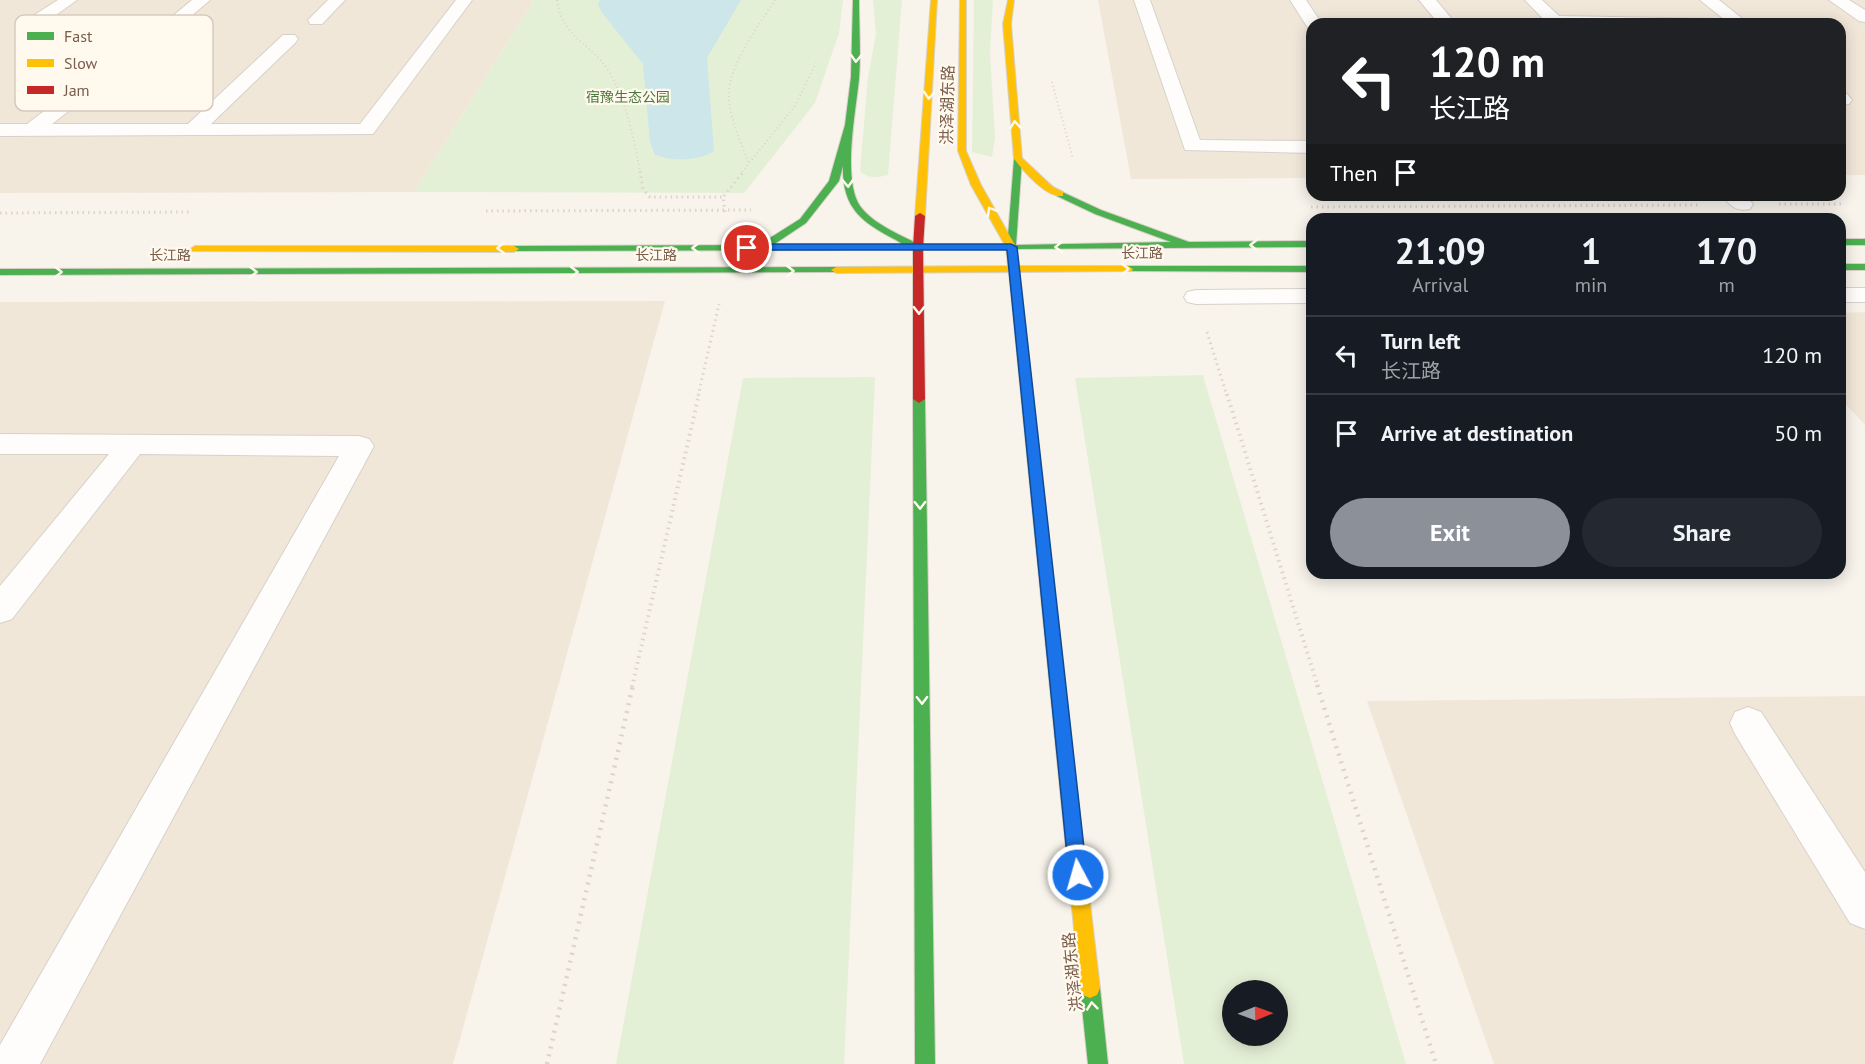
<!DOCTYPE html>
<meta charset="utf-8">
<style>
:root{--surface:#171b24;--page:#242831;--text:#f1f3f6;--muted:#9ea1a6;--line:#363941;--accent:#8c9099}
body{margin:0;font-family:"PT Sans","Noto Sans SC",sans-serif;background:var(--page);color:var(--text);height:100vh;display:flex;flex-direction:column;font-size:22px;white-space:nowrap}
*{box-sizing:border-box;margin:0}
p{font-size:20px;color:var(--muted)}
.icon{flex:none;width:33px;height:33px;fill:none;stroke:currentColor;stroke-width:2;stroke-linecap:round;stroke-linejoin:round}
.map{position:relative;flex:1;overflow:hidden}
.drawer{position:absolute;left:1306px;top:213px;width:540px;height:366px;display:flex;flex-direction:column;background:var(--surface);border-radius:18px;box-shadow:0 3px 15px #0003}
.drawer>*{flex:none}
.hud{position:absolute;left:1306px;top:18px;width:540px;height:183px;border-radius:18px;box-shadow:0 3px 15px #0003;background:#202124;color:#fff;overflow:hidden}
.needle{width:39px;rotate:89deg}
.controls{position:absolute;left:1222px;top:980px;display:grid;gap:12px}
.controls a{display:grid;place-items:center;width:66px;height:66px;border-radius:50%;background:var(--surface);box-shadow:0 3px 15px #0003;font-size:30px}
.pin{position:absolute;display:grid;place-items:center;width:51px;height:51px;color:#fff;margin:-26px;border:3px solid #fff;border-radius:50%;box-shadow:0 2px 6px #0007}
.me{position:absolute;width:66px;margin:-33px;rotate:354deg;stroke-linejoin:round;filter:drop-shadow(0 0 4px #0008)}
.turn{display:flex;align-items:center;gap:21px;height:126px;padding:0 24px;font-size:27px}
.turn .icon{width:78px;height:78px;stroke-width:2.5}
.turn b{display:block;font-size:42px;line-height:51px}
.then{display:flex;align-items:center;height:57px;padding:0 24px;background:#0003;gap:12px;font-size:22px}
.eta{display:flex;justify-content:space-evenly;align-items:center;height:102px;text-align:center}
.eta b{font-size:36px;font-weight:600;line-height:42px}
.primary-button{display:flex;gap:12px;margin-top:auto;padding:12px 24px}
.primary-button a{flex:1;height:69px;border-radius:36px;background:var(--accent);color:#fff;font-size:24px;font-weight:600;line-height:69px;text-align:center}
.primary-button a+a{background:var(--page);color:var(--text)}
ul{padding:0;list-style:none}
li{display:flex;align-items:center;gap:18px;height:78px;padding:0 24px;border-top:2px solid var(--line)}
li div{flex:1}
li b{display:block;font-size:22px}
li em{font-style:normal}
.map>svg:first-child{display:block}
</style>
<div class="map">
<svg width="1865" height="1064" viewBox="0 0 1865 1064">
<rect width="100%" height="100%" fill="#f8f4ec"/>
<g fill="#f1e7d9">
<path d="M0 0H534L414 192 0 193Z"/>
<path d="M1098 0H1865V175H1841L1840 24H1312V178L1131 179Z"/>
<path d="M665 301 453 1064H0V302Z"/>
<path d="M1865 312V425L1840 398 1841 313Z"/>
<path d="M1865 696V1064H1494L1367 701Z"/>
</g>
<g fill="#e4f0d6" fill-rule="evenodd">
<path d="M534 0H843L839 33 815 103 744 193 414 192Z"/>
<path d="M873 0H902L888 175C876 178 869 179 860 171L868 77 876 34Z"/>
<path d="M974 0H993L990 52 995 138 992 157 972 152Z"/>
<path d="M1203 375 1406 1064H1184L1075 378ZM1233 990H1278V1035H1233Z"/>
<path d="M875 377 844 1064H616L743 378Z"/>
</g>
<path fill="#cde6e9" d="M600 0H741L707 58 714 152C694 161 676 162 655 155L650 142 643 64 603 14 598 5Z"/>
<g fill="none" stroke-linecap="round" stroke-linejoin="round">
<defs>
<g id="lane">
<path d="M58 0H77L32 32H20L17 28 20 24Z"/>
<path d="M192 0H210L183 23H171L169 19Z"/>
<path d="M328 0H345L322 24H310L308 20Z"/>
<path d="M456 0H472L373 134 0 136V124H27L143 36H155L158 40 155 44 52 124H188L283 35H295L298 39 295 43 211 124H360Z"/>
<path d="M1134 0H1150L1200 140 1312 141V153L1185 150Z"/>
<path d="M1290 0H1306L1322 24H1312V29L1308 28Z"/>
<path d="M1419 0H1436L1456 24H1439Z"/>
<path d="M1525 0H1542L1559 16 1716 19 1722 20 1724 24H1548Z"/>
<path d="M1700 0H1719L1749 24H1730Z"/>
<path d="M1829 0H1849L1865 10V22L1859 21Z"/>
<path d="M1840 92 1847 94 1852 100 1849 104 1840 105Z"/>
<path d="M1722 195H1745L1753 204 1750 209C1736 212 1730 206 1722 195Z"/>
<rect x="1840" y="288" width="25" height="14"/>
<path d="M1312 289V303L1196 304 1187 302 1184 297 1187 292 1196 290Z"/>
<path d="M0 434 359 436 369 439 374 446 40 1064H0V1045L339 456 140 454 12 619 0 623V586L109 454H0Z"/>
<path d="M1748 707 1761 712 1865 872V929L1850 923 1735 734 1730 723 1735 712Z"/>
</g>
<g id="fast">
<path d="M853 0H859C859 26 861 53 859 79 856 110 842 180 860 206 874 225 901 235 922 246V250C912 251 904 245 896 240 861 222 842 208 843 166L839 181 806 223 773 245H837L842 248 841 250 510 251V247L514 246 759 245 800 219 829 181 845 125 851 77Z"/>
<path d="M1018 156 1022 159 1016 245 1171 242 1095 214 1057 196V192L1060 191 1101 210 1189 242 1312 241V247L1007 249 1014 159Z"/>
<rect x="1840" y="239" width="25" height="6"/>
<rect x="1840" y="264" width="25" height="6"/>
<path d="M1128 266H1312V272L1124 271 1123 269Z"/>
<path d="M836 267 841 270 840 272 0 275V269Z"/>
<path d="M1014 270 1019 273 1072 749 1070 754 1064 756 1058 754 1056 749 1009 273Z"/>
<path d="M919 395 925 399 935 1064H915L913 399Z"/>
<path d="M1090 978 1097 981 1100 988 1108 1064H1088L1080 988 1083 981Z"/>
</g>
<g id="slow">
<path d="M931 0H937L925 216 920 219 915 216Z"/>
<path d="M960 0H966V151L981 185 1016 247 1018 266H1128L1133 269 1132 271 1019 272 1014 276 1009 272 836 273 831 270 836 267 1008 266 1006 247 971 185 958 151Z"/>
<path d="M1008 0H1014L1011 24 1022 158 1053 187 1063 192V196C1046 198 1024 171 1014 159L1003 24Z"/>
<path d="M195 246H514L519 249 514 252 191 251 190 249Z"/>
<path d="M1064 742 1070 744 1072 749 1100 988 1097 995 1090 998 1083 995 1080 988 1056 749 1058 744Z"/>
</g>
<path id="jam" d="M920 213 925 216 923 248 925 399 919 403 913 399V248L915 216Z"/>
</defs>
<use href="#lane" stroke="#d7d1ca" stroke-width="2"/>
<use href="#fast" stroke="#d8d1c8" stroke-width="2"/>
<use href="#slow" stroke="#d8d1c8" stroke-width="2"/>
<use href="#jam" stroke="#d8d1c8" stroke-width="2"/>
<g stroke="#dbd3cd" stroke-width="2" stroke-dasharray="1 3" stroke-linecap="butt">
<path d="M557 0C562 38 590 42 608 70 626 100 634 138 640 172"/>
<path d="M1052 82 1073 159"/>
<path d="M748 162C741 141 727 113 729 90 733 59 758 26 775 0"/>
<path d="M742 172 795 106 816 63"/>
</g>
<g stroke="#dbd3cd" stroke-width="3" stroke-dasharray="1.5 4" stroke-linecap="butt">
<path d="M640 171 643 189 650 197H723"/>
<path d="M1779 204H1843"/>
<path d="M1311 207 1699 205"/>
<path d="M486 211 751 210"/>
<path d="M725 212 723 197 744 171"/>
<path d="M0 213 190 212"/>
<path d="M1207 332 1227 396"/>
<path d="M698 396 719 304"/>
</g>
<g stroke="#dbd3cd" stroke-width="4" stroke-dasharray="1.5 4.5" stroke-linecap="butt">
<path d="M1227 394 1318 687"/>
<path d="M632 687 699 394"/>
</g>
<g stroke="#dbd3cd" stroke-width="4.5" stroke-dasharray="2 6" stroke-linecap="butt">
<path d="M1317 685 1436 1064"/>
<path d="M547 1064 633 685"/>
</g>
<use href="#lane" fill="#fefdfc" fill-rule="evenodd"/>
<use href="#fast" fill="#4caf50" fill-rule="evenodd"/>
<use href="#slow" fill="#ffc107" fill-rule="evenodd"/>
<use href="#jam" fill="#c62828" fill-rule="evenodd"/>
</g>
<defs><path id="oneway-chevron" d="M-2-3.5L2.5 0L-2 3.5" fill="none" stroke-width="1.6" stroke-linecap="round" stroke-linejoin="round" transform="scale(1.5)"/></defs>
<g stroke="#fff9ee">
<use href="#oneway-chevron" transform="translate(856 58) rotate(92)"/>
<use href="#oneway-chevron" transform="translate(929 95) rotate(94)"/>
<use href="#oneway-chevron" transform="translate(1015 125) rotate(-95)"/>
<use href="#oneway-chevron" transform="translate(848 183) rotate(88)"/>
<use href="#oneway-chevron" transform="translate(991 211) rotate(-120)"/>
<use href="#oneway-chevron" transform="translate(1254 245) rotate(180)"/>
<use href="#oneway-chevron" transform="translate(1059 247) rotate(179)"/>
<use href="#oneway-chevron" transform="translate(501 248) rotate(180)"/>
<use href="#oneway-chevron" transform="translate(696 248) rotate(180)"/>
<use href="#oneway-chevron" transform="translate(1125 269)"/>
<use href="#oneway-chevron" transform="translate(790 271) rotate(-1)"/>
<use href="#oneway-chevron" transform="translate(58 272)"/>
<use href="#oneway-chevron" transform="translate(253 272)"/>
<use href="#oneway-chevron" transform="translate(574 272)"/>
<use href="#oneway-chevron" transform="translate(919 310) rotate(90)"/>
<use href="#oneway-chevron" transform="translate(920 505) rotate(89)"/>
<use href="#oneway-chevron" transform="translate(922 700) rotate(89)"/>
<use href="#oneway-chevron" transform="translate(1092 1006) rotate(-96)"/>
</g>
<path fill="#1a73e8" stroke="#114b97" stroke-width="1.5" d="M747 244H1011L1017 247 1087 875 1084 881 1078 883 1072 881 1069 875 1007 250H743V245Z"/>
<g text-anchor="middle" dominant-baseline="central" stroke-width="4.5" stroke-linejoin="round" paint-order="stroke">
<g font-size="14" fill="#4d793e" stroke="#fff9ee">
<text x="628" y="97">宿豫生态公园</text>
</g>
<g font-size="14" fill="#795c4a" stroke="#fff9ee">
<text x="1142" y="253">长江路</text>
<text x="170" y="255">长江路</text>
<text x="656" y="255">长江路</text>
</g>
<g font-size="16" fill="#795c4a" stroke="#fff9ee">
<text transform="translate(947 105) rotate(-89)">洪泽湖东路</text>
<text transform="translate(1072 972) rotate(-96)">洪泽湖东路</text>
</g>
</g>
<rect x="15" y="15" width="198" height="96" rx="9" fill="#fff9ee" stroke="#d7cabd" stroke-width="1.5"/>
<rect x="27" y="32" width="27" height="8" fill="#4caf50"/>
<rect x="27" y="59" width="27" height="8" fill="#ffc107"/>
<rect x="27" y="86" width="27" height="8" fill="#c62828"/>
<g font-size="16" fill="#795c4a">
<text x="64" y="42">Fast</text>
<text x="64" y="69">Slow</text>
<text x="64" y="96">Jam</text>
</g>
</svg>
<div class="controls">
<a><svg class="needle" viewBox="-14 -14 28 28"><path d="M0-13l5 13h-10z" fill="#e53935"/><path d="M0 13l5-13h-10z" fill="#9ea1a6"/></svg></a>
</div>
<div class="pin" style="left:747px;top:248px;background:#d93025"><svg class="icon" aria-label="arrive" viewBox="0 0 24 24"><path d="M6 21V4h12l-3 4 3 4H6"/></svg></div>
<svg class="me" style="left:1078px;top:875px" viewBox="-20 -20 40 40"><circle r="17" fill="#1a73e8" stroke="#fff" stroke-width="3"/><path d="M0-11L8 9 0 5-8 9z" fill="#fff"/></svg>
<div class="hud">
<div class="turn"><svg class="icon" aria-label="left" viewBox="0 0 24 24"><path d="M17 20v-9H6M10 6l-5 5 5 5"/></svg><div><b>120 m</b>长江路</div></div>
<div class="then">Then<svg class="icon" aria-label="arrive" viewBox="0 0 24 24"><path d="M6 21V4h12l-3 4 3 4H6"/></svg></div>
</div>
<section class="drawer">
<div class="eta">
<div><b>21:09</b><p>Arrival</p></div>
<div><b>1</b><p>min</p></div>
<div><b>170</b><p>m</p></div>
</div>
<ul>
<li><svg class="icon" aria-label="left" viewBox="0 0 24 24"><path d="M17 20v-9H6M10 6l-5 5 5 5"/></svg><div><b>Turn left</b><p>长江路</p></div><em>120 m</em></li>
<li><svg class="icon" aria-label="arrive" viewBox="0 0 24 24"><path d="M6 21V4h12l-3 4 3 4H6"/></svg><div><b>Arrive at destination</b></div><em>50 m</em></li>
</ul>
<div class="primary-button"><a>Exit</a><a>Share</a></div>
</section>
</div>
